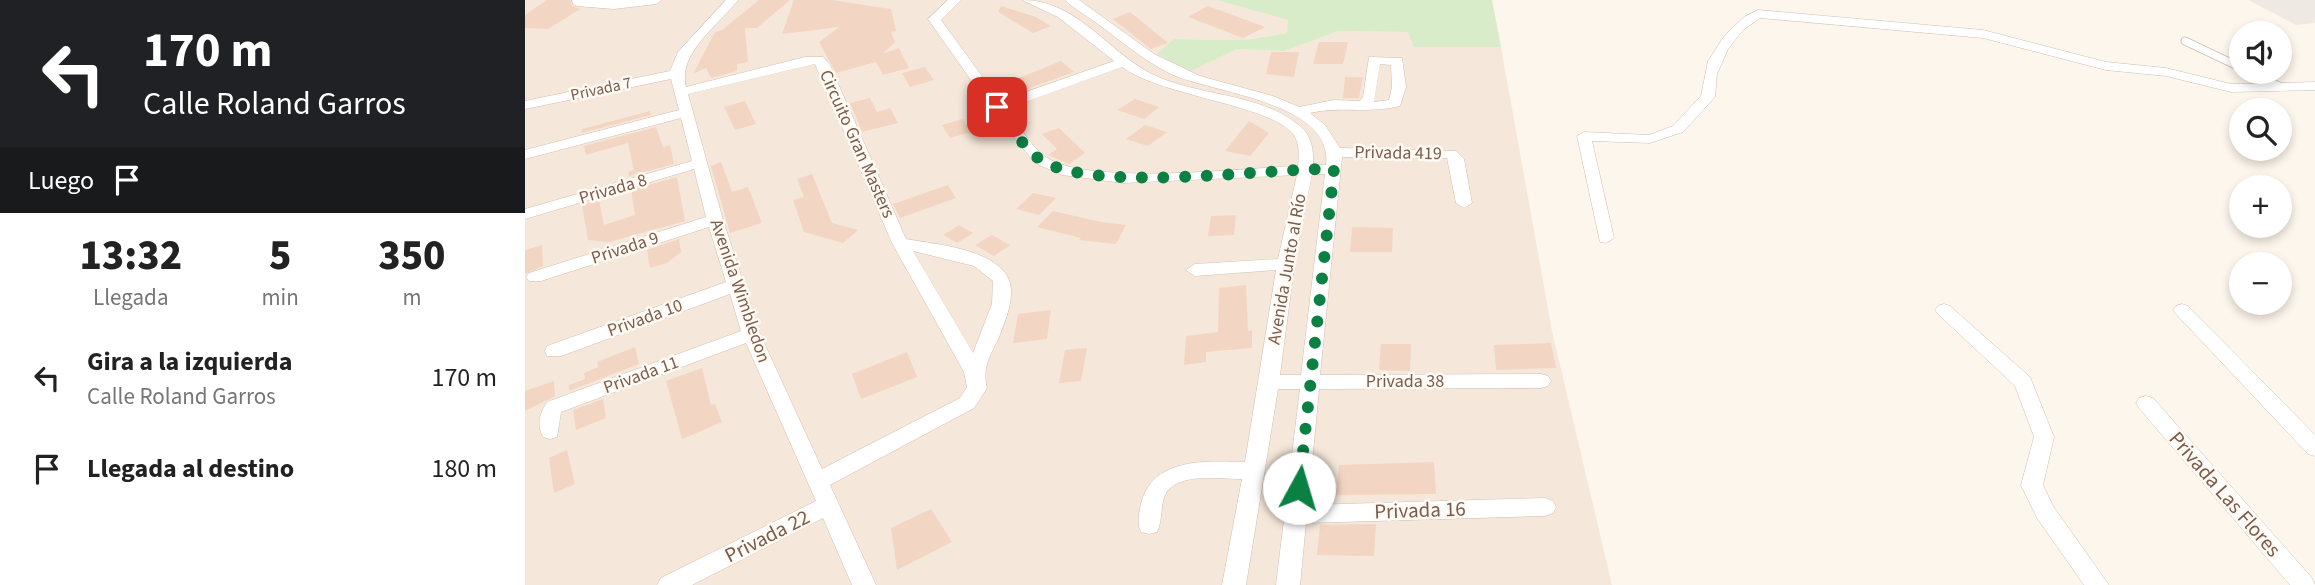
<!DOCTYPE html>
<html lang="es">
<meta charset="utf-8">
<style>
:root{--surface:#fff;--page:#f2f2f2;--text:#222;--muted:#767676}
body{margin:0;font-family:"Source Sans 3",sans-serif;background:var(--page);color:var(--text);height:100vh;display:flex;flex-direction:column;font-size:26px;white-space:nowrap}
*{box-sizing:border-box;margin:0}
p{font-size:23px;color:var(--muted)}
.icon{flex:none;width:38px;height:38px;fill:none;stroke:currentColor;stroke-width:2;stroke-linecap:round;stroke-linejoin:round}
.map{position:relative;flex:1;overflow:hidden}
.details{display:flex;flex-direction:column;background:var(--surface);width:525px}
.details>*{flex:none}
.hud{background:#202124;color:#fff;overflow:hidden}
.fabs{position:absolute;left:1704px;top:21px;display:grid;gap:14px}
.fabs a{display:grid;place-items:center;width:63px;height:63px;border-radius:50%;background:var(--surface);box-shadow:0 4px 10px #0003;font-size:35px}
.pin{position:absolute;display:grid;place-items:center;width:60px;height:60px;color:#fff;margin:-30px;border-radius:14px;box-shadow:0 4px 10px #0006}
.me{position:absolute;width:77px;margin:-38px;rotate:6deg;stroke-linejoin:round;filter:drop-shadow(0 0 5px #0008)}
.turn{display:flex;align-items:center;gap:24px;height:147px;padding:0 28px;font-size:32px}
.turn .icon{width:91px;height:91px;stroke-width:2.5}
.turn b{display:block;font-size:49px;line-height:60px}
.then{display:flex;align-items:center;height:66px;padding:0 28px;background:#0003;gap:14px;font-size:26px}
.eta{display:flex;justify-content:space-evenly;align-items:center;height:119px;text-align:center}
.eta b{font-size:42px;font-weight:800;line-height:49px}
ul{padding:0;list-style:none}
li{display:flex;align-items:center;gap:21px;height:91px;padding:0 28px}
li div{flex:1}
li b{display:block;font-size:26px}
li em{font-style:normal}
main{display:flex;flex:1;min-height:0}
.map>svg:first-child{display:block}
</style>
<main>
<section class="details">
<div class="hud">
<div class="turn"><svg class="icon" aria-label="left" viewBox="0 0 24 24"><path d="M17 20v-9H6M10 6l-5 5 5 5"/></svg><div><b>170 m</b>Calle Roland Garros</div></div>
<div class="then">Luego<svg class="icon" aria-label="arrive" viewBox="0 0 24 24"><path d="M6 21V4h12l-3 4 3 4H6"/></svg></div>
</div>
<div class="eta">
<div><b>13:32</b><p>Llegada</p></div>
<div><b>5</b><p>min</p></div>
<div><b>350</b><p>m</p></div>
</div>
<ul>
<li><svg class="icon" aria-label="left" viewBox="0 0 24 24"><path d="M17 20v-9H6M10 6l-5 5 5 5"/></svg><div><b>Gira a la izquierda</b><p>Calle Roland Garros</p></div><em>170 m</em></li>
<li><svg class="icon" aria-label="arrive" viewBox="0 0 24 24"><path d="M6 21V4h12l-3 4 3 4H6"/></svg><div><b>Llegada al destino</b></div><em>180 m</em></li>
</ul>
</section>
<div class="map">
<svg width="1790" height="585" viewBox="0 0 1790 585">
<rect width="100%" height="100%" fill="#fdf6ec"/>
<path fill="#f5e8da" d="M0 0H691L764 20 762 33 719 40 649 39 662 73 712 49 759 51 814 31 884 32 889 47H976L1027 331 1087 585H0Z"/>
<path fill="#efe9e4" d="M1723 0H1790V23L1771 25Z"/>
<path fill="#d8ecc9" d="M691 0H967L976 47H889L883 32 814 31 759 51 712 49 662 73 632 54 649 39 719 40 762 33 763 20Z"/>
<g fill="#f3d5c3">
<path d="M22 0H45L47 6 55 9 23 29 0 28V15Z"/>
<path d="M234 0H265L232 28H220L223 62 212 64V71L186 78 181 68 168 74 190 32 197 30Z"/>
<path d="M269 0H307L366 9 371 31 366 32 370 42 357 54 374 48 384 68 358 75 351 62 311 73 294 42 314 27 257 34Z"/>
<path d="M476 6 511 17 526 26 508 33 473 12Z"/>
<path d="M683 6 740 27 718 38 663 17Z"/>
<path d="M605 12 643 43 626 49 588 19Z"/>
<path d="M794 42H823L818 64H788Z"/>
<path d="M746 52H774L769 77 741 74Z"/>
<path d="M536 61 549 72 476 98 469 88Z"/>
<path d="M400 67 409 80 385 87 377 73Z"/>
<path d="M820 77H838L834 98H818Z"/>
<path d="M345 98 352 112 365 108 373 123 337 132 325 103Z"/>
<path d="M610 99 634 107 619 119 592 110Z"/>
<path d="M220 101 231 124 210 130 199 107Z"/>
<path d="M125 111 126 115 56 133 57 129Z"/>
<path d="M438 119 446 132 425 138 417 125Z"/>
<path d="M724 121 744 133 725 156 700 151Z"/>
<path d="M620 125 642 132 623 146 601 139Z"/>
<path d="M131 127 138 147 145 145 149 164 104 176 103 172 109 170 103 143 61 155 59 146Z"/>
<path d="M534 128 560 153 544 164 523 155 532 149 517 134Z"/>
<path d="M196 162 207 192 223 187 237 223 205 233 186 166Z"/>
<path d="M287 174 307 223 333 230 318 243 279 232 268 200 279 197 272 179Z"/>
<path d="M152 177 160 221 84 242 63 240 57 205 74 200 79 225 110 215 106 190Z"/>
<path d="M423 185 431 198 375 218 368 204Z"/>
<path d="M508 193 531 198 514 215 491 209Z"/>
<path d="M528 211 576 222 601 225 591 244 554 240 556 238 512 227Z"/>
<path d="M711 215 709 235 683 236 686 216Z"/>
<path d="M434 225 448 233 432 243 418 235Z"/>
<path d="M827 227 868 228 867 252H825Z"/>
<path d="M467 235 485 245 469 256 450 245Z"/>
<path d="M154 239 156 252 142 263 125 268 122 250Z"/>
<path d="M17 245 18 266 0 274V250Z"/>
<path d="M721 285 723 331 727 330V348L681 352V362L659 365 661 336 693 332 694 288Z"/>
<path d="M526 310 522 339 488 343 493 314Z"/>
<path d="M1026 343 1031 368 971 370 969 345Z"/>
<path d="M856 344H886L885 371 854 370Z"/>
<path d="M110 347 114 364 44 391V385L60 379 59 373 73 367 72 362Z"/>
<path d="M562 348 556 381 534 383 540 350Z"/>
<path d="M382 352 392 377 336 399 327 374Z"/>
<path d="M177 368 186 405 190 404 197 422 157 439 141 381Z"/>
<path d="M29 381 30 396 0 411V391Z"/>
<path d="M78 399 81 418 51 430 48 410Z"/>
<path d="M42 450 50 484 29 493 24 458Z"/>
<path d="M909 462 911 494 811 495 814 465Z"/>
<path d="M406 509 427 542 372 570 366 528Z"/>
<path d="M851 524 849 556 792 555 795 525Z"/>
</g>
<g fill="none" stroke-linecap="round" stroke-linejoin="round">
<defs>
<g id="service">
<path d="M1660 41 1717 68"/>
<path d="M1724 72 1754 86"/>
</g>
<g id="minor">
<path d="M47 0H137L131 4 89 9 52 6 48 4Z"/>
<path d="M201 0H213C194 25 152 53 161 87L280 57H298L305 65 381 239C413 245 490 250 486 295 485 310 479 324 474 337 465 357 457 366 462 388L449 408 305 485 351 585H327L298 518 167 585H132L136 578 291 501 221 343 36 412 32 437 25 439 18 437C11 423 15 414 22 402L216 331 205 294 36 356H22L20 351 22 346 201 282 184 227 16 281H4L1 277 4 273 181 217 169 169 0 219V209L167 161 156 118 0 159V150L154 110 146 79 0 109V101L145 71 153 52ZM290 64 367 243 439 372 442 387 435 398 297 469 235 334 198 220 163 94ZM388 251 449 266 468 281 467 304 448 353Z"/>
<path d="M423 0H436L416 20 475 101 589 61 533 17 497 0C553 0 583 53 629 75 673 96 732 93 771 123 786 133 789 148 788 165H801C809 102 687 93 646 74 618 60 595 40 570 22 561 15 549 9 540 0H554L629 54 675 76 748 96 774 107 809 100 835 101 838 97 844 57 877 58 881 87 875 106C845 114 815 106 785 113L800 125 815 148 931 151 939 159 947 203 939 208 931 203 922 158 817 157 795 375 1016 374 1023 376 1026 381 1023 386 1016 388 794 389 783 505 1020 498 1028 501 1031 507 1028 513 1020 516 781 523 775 585H751L775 389H753L721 585H697L717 479C696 479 654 472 641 493 635 504 638 520 632 532L624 534 616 532C612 523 614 514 616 504 627 457 681 461 720 462L751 270 670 276 661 270 670 264 753 259 772 175 598 183 537 175 510 163 467 110 403 19ZM855 64 866 65 867 87 864 100 849 102ZM597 67C638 97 744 104 768 134 775 143 774 156 773 166 716 168 568 186 522 158 506 148 493 123 481 109ZM787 174H800L776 375H755L770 260Z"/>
<path d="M1233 10 1458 30 1581 62 1641 68 1706 84 1790 82V90L1706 92 1641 76 1581 70 1458 38 1235 18 1218 30 1203 49 1192 74 1190 97 1158 132 1125 143 1067 141 1089 238 1081 243 1075 242 1052 136 1059 132 1124 135 1148 126 1176 96 1183 61 1200 35 1219 17Z"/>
<path d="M1419 304 1425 306 1505 377 1529 437 1518 485 1528 506 1584 585H1559L1512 518 1496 485 1509 437 1490 386 1413 314 1410 310 1413 306Z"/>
<path d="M1657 304 1663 306 1790 435V456L1783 454 1651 314 1648 310 1651 306Z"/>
<path d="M1621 396 1628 398 1787 578 1790 585H1765L1614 408 1611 403 1614 398Z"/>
</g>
</defs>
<use href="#service" stroke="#d1beb0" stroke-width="9"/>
<use href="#minor" stroke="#d1beb0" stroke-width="1"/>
<use href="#service" stroke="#fff" stroke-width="7"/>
<use href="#minor" fill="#fff" fill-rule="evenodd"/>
</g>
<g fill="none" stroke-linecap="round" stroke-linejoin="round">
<path stroke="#0b8043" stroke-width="12" stroke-dasharray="0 21.6" d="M472 107C485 123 499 150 516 160 569 194 740 168 809 169L774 488"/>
</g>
<g text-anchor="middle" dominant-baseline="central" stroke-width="5" stroke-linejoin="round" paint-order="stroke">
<g font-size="16" fill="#7a5c4d" stroke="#fffaf3">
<text transform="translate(76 89) rotate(-12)">Privada 7</text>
</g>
<g font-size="18" fill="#7a5c4d" stroke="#fffaf3">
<text transform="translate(332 144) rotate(66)">Circuito Gran Masters</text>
<text transform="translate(873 153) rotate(1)">Privada 419</text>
<text transform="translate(88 189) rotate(-16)">Privada 8</text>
<text transform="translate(100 248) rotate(-18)">Privada 9</text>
<text transform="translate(762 269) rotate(-80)">Avenida Junto al Río</text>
<text transform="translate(215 291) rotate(71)">Avenida Wimbledon</text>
<text transform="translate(120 318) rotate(-20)">Privada 10</text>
<text transform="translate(116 375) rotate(-20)">Privada 11</text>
<text x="880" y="381">Privada 38</text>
</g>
<g font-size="21" fill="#7a5c4d" stroke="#fffaf3">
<text transform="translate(1700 494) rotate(49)">Privada Las Flores</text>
<text transform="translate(895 510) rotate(-2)">Privada 16</text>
<text transform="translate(242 536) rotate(-27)">Privada 22</text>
</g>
</g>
</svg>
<div class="fabs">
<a><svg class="icon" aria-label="sound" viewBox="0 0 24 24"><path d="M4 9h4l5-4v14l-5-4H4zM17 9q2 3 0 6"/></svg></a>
<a><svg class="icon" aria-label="search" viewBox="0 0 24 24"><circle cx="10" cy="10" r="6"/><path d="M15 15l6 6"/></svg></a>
<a>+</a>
<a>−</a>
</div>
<div class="pin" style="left:472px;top:107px;background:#d93025"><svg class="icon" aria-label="arrive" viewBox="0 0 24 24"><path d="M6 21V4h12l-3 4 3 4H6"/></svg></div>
<svg class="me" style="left:774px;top:488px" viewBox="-20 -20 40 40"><circle r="19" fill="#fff"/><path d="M0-13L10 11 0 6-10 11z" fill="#0b8043"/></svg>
</div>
</main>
